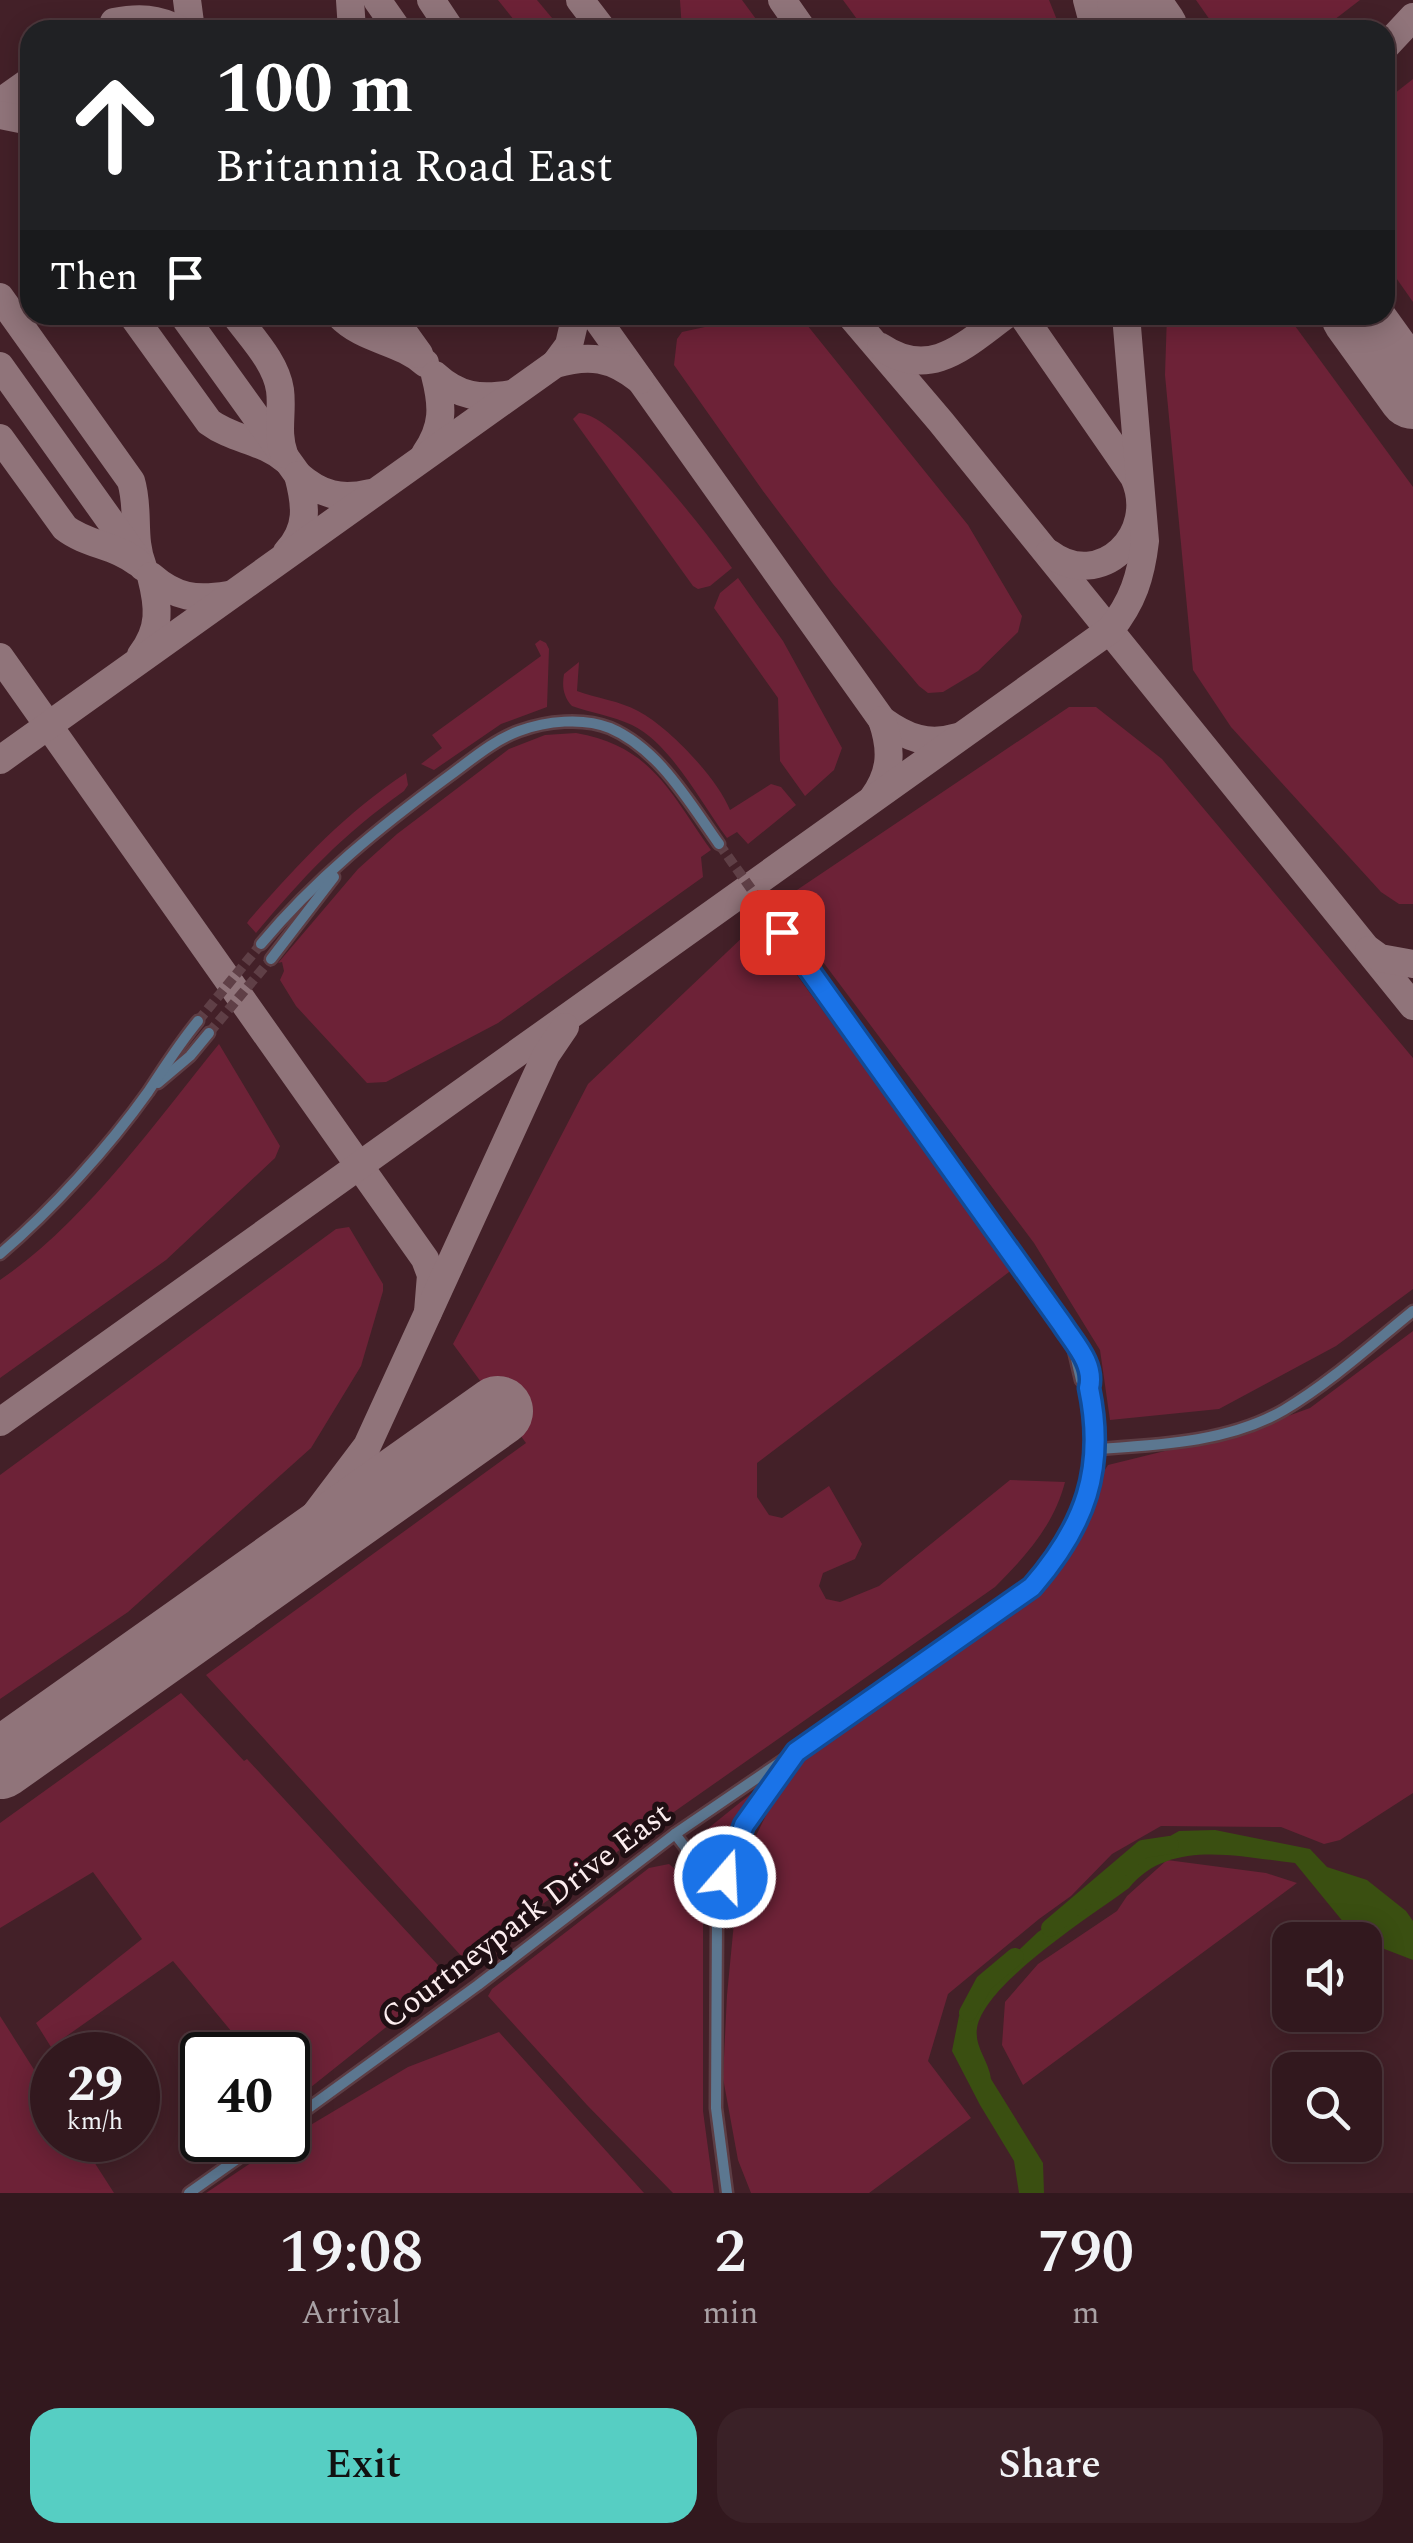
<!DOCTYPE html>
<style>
:root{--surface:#32181e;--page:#3a2127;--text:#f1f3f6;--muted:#a8a0a4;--line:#4d373c;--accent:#56cec3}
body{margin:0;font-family:Spectral,serif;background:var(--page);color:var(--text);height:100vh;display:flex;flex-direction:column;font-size:38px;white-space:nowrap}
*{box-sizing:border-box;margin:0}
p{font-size:32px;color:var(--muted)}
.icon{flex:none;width:55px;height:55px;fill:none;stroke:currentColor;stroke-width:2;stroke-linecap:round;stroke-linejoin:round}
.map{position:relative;height:2193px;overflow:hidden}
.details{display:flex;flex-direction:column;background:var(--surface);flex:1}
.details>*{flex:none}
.guide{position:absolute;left:20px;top:20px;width:1375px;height:305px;border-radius:30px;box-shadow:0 5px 25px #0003,0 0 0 2px var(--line);background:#202124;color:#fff;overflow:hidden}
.fabs{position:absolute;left:1272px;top:1922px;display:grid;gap:20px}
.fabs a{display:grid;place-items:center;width:110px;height:110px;border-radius:20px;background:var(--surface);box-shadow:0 5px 25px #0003,0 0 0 2px var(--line);font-size:50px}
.speed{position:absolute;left:30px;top:2032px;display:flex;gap:20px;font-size:50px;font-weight:700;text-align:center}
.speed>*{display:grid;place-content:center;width:130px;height:130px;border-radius:50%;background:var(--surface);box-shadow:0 5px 25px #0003,0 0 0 2px var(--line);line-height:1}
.speed small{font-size:25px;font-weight:400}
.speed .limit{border:5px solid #111;border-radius:15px;background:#fff;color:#111}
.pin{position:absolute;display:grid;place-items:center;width:85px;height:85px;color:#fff;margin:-42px;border-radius:20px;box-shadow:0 5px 15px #0006}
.me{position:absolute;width:110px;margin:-55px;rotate:19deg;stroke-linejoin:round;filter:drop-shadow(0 0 8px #0008)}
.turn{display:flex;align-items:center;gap:35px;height:210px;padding:0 30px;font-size:45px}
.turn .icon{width:130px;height:130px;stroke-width:2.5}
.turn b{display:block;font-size:70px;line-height:85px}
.then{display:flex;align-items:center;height:95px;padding:0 30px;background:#0003;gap:20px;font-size:38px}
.eta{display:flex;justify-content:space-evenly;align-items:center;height:170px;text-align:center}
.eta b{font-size:60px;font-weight:600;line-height:70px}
.button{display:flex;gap:20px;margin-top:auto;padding:20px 30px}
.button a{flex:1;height:115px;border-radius:30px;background:var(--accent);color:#111;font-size:40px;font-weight:600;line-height:115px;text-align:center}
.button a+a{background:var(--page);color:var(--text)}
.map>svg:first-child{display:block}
</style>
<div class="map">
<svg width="1413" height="2193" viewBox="0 0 1413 2193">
<rect width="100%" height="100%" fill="#432028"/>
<g fill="#6d2237">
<path d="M498 0H537L562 30H522Z"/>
<path d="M680 0H742L764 30H682Z"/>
<path d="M843 0H1049L1061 30H865Z"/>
<path d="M1196 0H1360L1321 30H1217Z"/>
<path d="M1413 79V302L1385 262V101Z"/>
<path d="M729 315H799L968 525 1022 616 1018 632 978 671 943 692 928 693 919 686 833 584 763 491 674 365 677 339 682 332 732 321Z"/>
<path d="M1167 315H1287L1413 487V904H1399L1381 892 1231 727 1193 670 1165 375Z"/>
<path d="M579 413C616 414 708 535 732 568L710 586 698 589 693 586 573 419Z"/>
<path d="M738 578 783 641 842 748 834 770 805 796 780 761 778 698 714 608 720 593Z"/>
<path d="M540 640 546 643 549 649 547 707 501 724 434 770 421 764 442 748 432 735 541 656 535 644Z"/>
<path d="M579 662 577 691C596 698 620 701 638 711 669 727 717 778 730 810L771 784 781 787 796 805 748 844 737 832 727 838C701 803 671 744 632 725 613 716 592 713 572 706 563 696 562 686 564 674Z"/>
<path d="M1069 707H1096L1162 759 1413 1058V1289L1336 1346 1219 1409 1110 1420 1100 1350 1034 1243 790 918 788 896Z"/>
<path d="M576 733C652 746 670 793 711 850L701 857 703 877 498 1023 386 1082 367 1083 296 1006 280 980 284 971 282 962 278 963 358 869 397 834 509 749 545 735Z"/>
<path d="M406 773 408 785 404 791C342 835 304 876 256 933L247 923 249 920C298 864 344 814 406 773Z"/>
<path d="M760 925 1013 1269 757 1463V1497L769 1515 782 1518 829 1486 862 1544 855 1559 823 1573 819 1586 826 1599 840 1602 879 1586 1010 1480 1065 1482C1054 1525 1026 1556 995 1587L464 1959 206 1675 526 1443 453 1344 588 1084 746 934Z"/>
<path d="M219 1044 280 1146 275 1158 166 1260 0 1378V1280C84 1223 155 1123 219 1044Z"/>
<path d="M349 1227 383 1284V1291L361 1366 311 1448 128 1612 0 1699V1475L336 1229Z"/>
<path d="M1413 1331V1793L1340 1840 1324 1844 1281 1827 1161 1826 1112 1854 1071 1896 1039 1919 948 1994 928 2061 971 2118 869 2193H751L738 2160 723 2078 727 1995 739 1871 784 1778 825 1731 1029 1591 1108 1465 1246 1431 1310 1408Z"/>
<path d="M181 1693 244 1761 247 1759 449 1977 291 2103 288 2099V2055H251L173 1961 51 2047 36 2023 142 1939 93 1872 0 1928V1823Z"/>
<path d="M758 1788 730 1837 716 1869 695 1839Z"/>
<path d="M1167 1860 1266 1873 1297 1883 1023 2085 1002 2045 1005 2002 1038 1964 1117 1911 1127 1896Z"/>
<path d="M669 1864 688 1880 703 1911V2111L714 2193H673L587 2105 488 1996 492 1989 649 1868Z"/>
<path d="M0 2016 52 2098V2140H80L114 2193H0Z"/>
<path d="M499 2032 644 2193H206L282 2142 408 2067Z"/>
</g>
<path fill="#3a4f11" d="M1215 1830 1310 1849 1327 1867 1367 1880 1406 1911 1413 1921V1960L1374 1945 1349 1929 1295 1863C1239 1857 1169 1838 1129 1888 1091 1916 985 1983 977 2028 974 2047 989 2061 991 2079L1043 2163 1044 2193H1019L1014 2161 980 2105 952 2051 959 2016 1000 1968 1038 1932 1095 1895 1133 1857 1179 1831Z"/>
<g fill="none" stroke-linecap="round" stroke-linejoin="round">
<g stroke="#3a4f11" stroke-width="18">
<path d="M1050 1928 1143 1849 1170 1845"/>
<path d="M968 2013 984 1983 1015 1957"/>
</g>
<g stroke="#90747a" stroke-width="28">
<path d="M187 0 191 30"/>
<path d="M350 0 352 30"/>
<path d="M377 0 398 30"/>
<path d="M431 0 451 30"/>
<path d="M580 0 603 30"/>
<path d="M782 0 803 30"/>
<path d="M1087 0 1095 30"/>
<path d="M114 22C139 17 157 18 180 30"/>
<path d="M1385 47 1413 17"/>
<path d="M0 102 30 81"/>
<path d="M0 115 30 121"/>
<path d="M0 297 131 481C140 510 131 538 143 567"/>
<path d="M132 315 209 422C233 440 263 440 286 460"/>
<path d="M183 315 298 475"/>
<path d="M235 315C251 337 276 362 280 390 283 412 276 432 284 454"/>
<path d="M339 315C364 341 399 340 425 363"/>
<path d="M391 315 419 354"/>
<path d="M594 315 882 720C907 738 928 746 958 737"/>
<path d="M850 315 941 422 1413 1006"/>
<path d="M1022 315 1134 477C1160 534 1100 592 1049 553"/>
<path d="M881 347C931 381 966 344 1006 315"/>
<path d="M555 364 569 345 576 315"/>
<path d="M0 366 138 560"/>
<path d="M0 438 65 528C87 545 116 545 138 563"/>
<path d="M425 454C444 427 443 406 435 375 459 397 480 399 511 394"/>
<path d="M287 552C309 528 306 505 298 475 321 495 341 500 370 493"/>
<path d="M141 655C161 629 159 607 151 576 176 598 196 600 228 595"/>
<path d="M0 657 425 1259 431 1275 428 1312"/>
<path d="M0 760 555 364C589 354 612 357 640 380"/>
<path d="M873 798C892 772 892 749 882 720"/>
<path d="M1369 950 1380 958 1413 964"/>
<path d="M0 1422 1110 630C1133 602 1141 576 1145 541L1126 315"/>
<path d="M243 1591 305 1528 367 1446 546 1055 565 1027"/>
</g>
<g stroke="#90747a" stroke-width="70">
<path d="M1132 0 1153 30"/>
<path d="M1356 315 1413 394"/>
<path d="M0 1764 498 1411"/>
</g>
<g stroke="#5f3f46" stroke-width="10" stroke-dasharray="10 5" stroke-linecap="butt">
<path d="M719 844 782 932"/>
<path d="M198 1021 261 944"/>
<path d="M209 1033 271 959"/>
</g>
<defs>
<g id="minor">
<path d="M261 944C315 879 381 826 449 776 471 760 494 740 519 731 546 721 583 717 610 728 659 749 689 802 719 844"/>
<path d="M271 959 334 877"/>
<path d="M158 1083 190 1056 209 1033"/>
<path d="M0 1254C52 1210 108 1148 148 1092 164 1068 179 1044 198 1021"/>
<path d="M1073 1346 1081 1380 1089 1388"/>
<path d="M1097 1449C1159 1445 1229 1442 1284 1410 1331 1382 1371 1345 1413 1311"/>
<path d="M675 1834 701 1868 717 1918 716 2108 727 2193"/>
<path d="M718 1912C731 1845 746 1816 788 1762"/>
<path d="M288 2123 478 1985 675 1834 1003 1610C1077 1552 1109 1482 1089 1388 1095 1365 1074 1343 1062 1324L782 932"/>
<path d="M189 2193 264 2140"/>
</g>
</defs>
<use href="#minor" stroke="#5d3d44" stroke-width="15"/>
<use href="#minor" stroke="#5c7790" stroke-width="10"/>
</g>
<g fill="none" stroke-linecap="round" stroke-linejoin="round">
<defs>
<path id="route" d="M725 1877 744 1825 796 1752 1032 1587C1085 1526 1106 1469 1089 1388 1095 1364 1074 1343 1062 1324L782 932"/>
</defs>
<use href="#route" stroke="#114b97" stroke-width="25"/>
<use href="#route" stroke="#1a73e8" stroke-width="18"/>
</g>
<g text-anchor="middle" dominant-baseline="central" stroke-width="10" stroke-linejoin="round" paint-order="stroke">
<g font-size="32" fill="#fcedef" stroke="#1f0f13">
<text transform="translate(526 1916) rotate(-37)">Courtneypark Drive East</text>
</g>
</g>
</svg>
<div class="fabs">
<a><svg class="icon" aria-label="sound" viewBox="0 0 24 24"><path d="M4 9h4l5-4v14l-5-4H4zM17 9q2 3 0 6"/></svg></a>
<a><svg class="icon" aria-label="search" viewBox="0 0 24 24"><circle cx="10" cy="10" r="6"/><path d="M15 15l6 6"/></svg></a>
</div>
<div class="speed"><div>29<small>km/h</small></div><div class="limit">40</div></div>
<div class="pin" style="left:782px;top:932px;background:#d93025"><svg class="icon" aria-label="arrive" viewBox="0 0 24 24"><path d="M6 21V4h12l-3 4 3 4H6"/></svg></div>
<svg class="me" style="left:725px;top:1877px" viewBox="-20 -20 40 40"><circle r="17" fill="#1a73e8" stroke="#fff" stroke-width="3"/><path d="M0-11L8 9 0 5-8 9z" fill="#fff"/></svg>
<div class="guide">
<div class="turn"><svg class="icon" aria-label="ahead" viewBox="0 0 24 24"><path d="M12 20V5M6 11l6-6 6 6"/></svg><div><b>100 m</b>Britannia Road East</div></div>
<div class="then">Then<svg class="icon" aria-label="arrive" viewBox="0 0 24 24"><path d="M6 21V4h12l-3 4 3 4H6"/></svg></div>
</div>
</div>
<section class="details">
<div class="eta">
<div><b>19:08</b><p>Arrival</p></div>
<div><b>2</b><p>min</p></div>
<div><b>790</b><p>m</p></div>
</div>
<div class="button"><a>Exit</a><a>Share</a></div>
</section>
